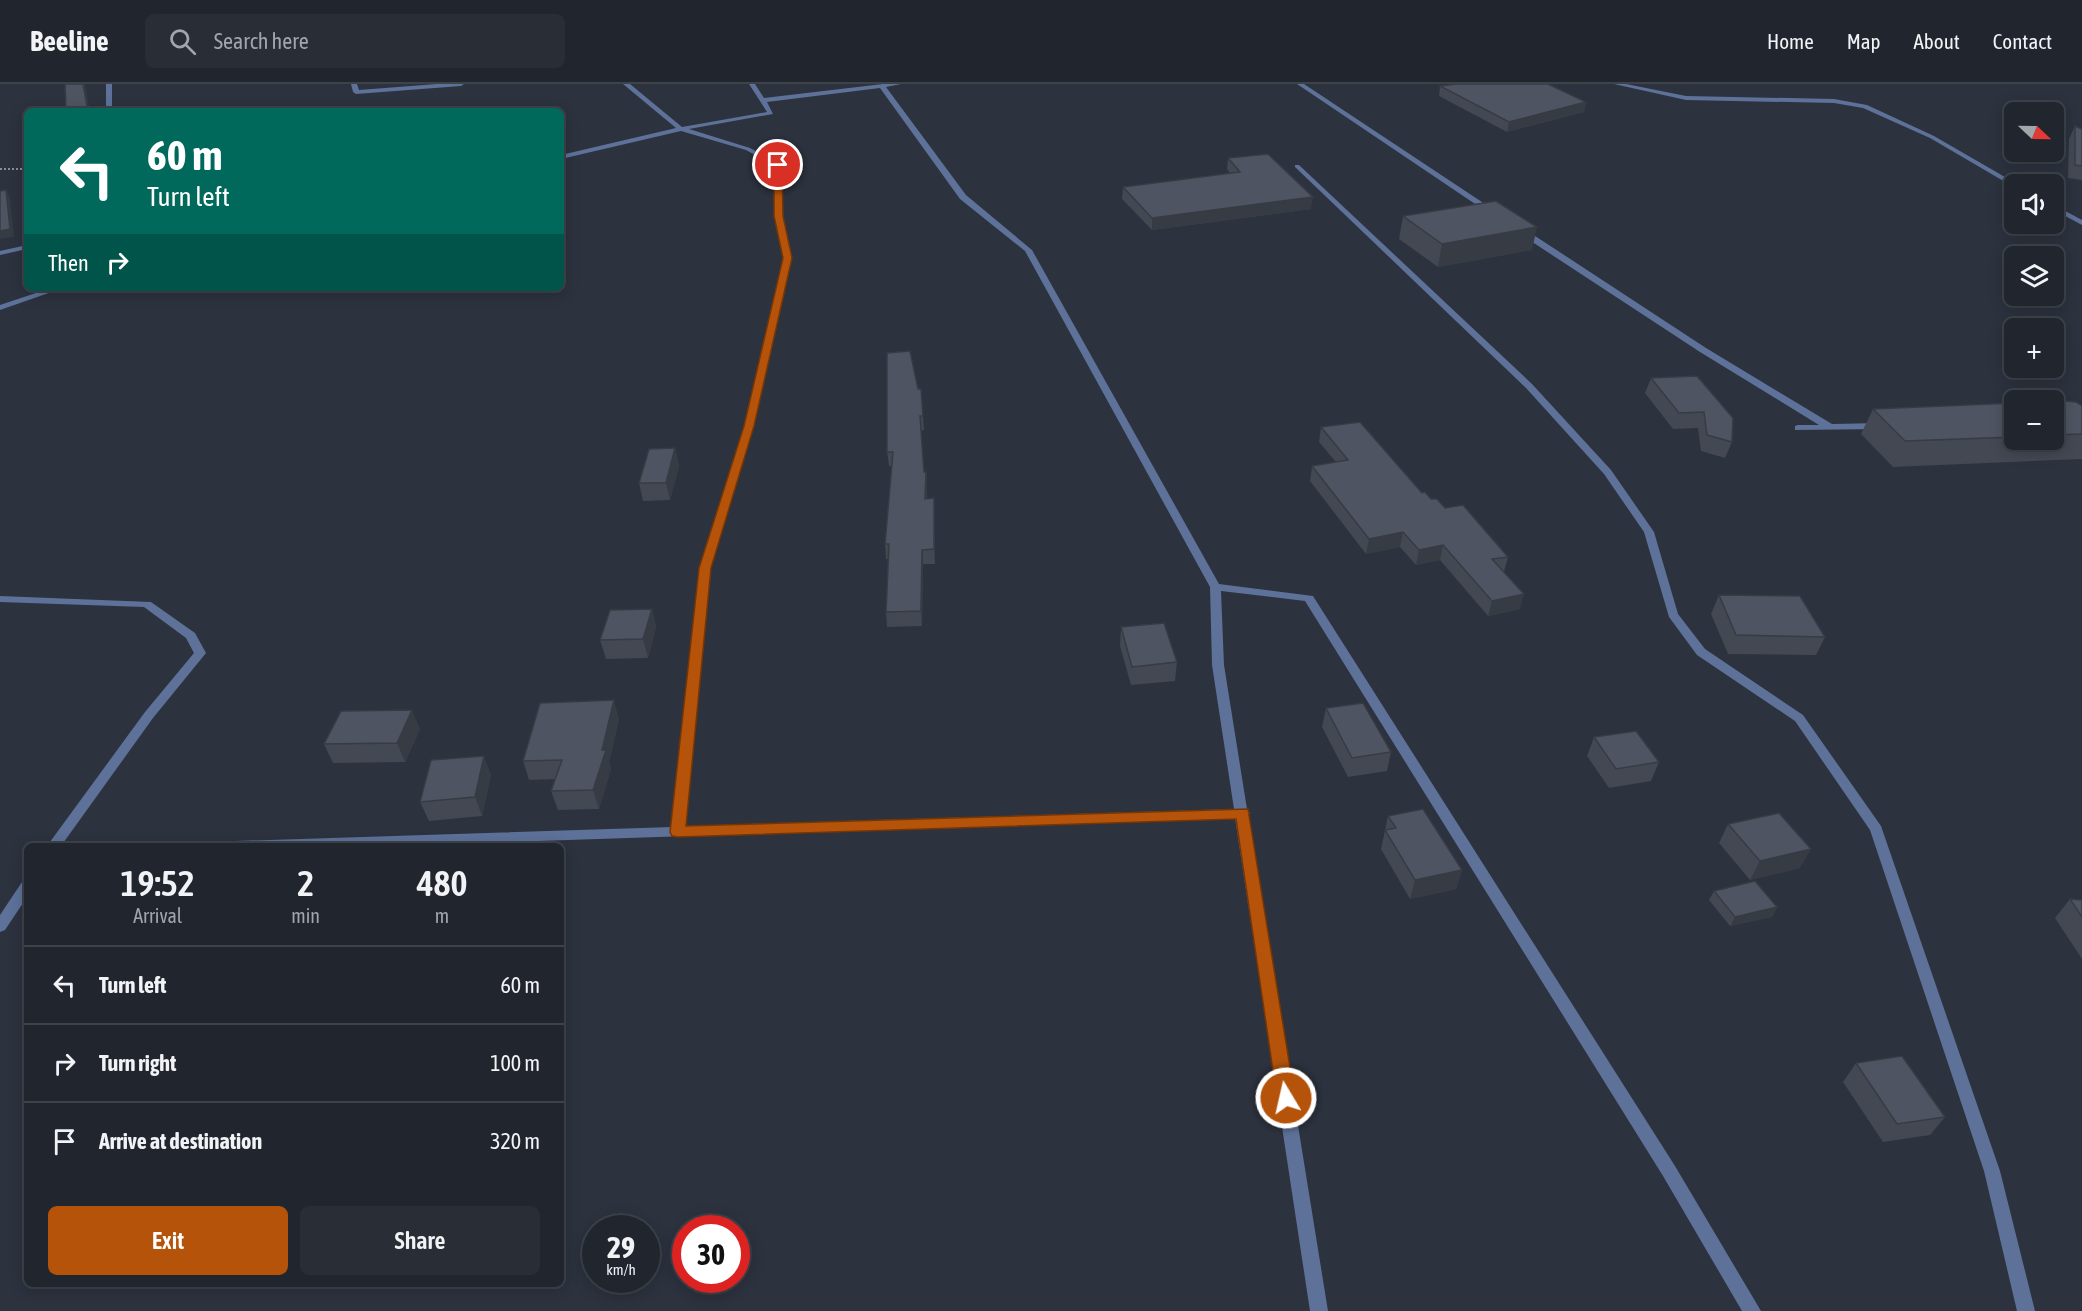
<!DOCTYPE html>
<meta charset="utf-8">
<style>
:root{--surface:#21262e;--page:#292e36;--text:#f1f3f6;--muted:#a2a5aa;--line:#3e434a;--accent:#b45309}
body{margin:0;font-family:"Asap Condensed",sans-serif;background:var(--page);color:var(--text);height:100vh;display:flex;flex-direction:column;font-size:22px;white-space:nowrap}
*{box-sizing:border-box;margin:0}
p{font-size:20px;color:var(--muted)}
.icon{flex:none;width:33px;height:33px;fill:none;stroke:currentColor;stroke-width:2;stroke-linecap:round;stroke-linejoin:round}
.map{position:relative;flex:1;overflow:hidden}
.sheet{position:absolute;left:24px;top:759px;width:540px;height:444px;display:flex;flex-direction:column;background:var(--surface);border-radius:9px;box-shadow:0 3px 15px #0003,0 0 0 2px var(--line)}
.sheet>*{flex:none}
.banner{position:absolute;left:24px;top:24px;width:540px;height:183px;border-radius:9px;box-shadow:0 3px 15px #0003,0 0 0 2px var(--line);background:#00695c;color:#fff;overflow:hidden}
.needle{width:39px;rotate:112deg}
.fabs{position:absolute;left:2004px;top:18px;display:grid;gap:12px}
.fabs a{display:grid;place-items:center;width:60px;height:60px;border-radius:9px;background:var(--surface);box-shadow:0 3px 15px #0003,0 0 0 2px var(--line);font-size:30px}
.speed{position:absolute;left:582px;top:1131px;display:flex;gap:12px;font-size:30px;font-weight:700;text-align:center}
.speed>*{display:grid;place-content:center;width:78px;height:78px;border-radius:50%;background:var(--surface);box-shadow:0 3px 15px #0003,0 0 0 2px var(--line);line-height:1}
.speed small{font-size:15px;font-weight:400}
.speed .limit{border:9px solid #d22;background:#fff;color:#111}
.pin{position:absolute;display:grid;place-items:center;width:51px;height:51px;color:#fff;margin:-26px;border:3px solid #fff;border-radius:50%;box-shadow:0 2px 6px #0007}
.me{position:absolute;width:66px;margin:-33px;rotate:351deg;stroke-linejoin:round;filter:drop-shadow(0 0 4px #0008)}
.turn{display:flex;align-items:center;gap:21px;height:126px;padding:0 24px;font-size:27px}
.turn .icon{width:78px;height:78px;stroke-width:2.5}
.turn b{display:block;font-size:42px;line-height:51px}
.then{display:flex;align-items:center;height:57px;padding:0 24px;background:#0003;gap:12px;font-size:22px}
.eta{display:flex;justify-content:space-evenly;align-items:center;height:102px;text-align:center}
.eta b{font-size:36px;font-weight:600;line-height:42px}
.primary-button{display:flex;gap:12px;margin-top:auto;padding:12px 24px}
.primary-button a{flex:1;height:69px;border-radius:9px;background:var(--accent);color:#fff;font-size:24px;font-weight:600;line-height:69px;text-align:center}
.primary-button a+a{background:var(--page);color:var(--text)}
ul{padding:0;list-style:none}
li{display:flex;align-items:center;gap:18px;height:78px;padding:0 24px;border-top:2px solid var(--line)}
li div{flex:1}
li b{display:block;font-size:22px}
li em{font-style:normal}
header{display:flex;align-items:center;gap:36px;box-sizing:border-box;height:84px;padding:0 30px;background:var(--surface);border-bottom:2px solid var(--line)}
header strong{font-size:28px}
nav{display:flex;gap:33px;margin-inline-start:auto;font-size:21px}
.search{width:420px;height:54px;background:var(--page);display:flex;align-items:center;gap:15px;box-sizing:border-box;padding:0 21px;border-radius:9px;color:var(--muted);font-size:22px}
.map>svg:first-child{display:block}
</style>
<header>
<strong>Beeline</strong>
<div class="search"><svg class="icon" aria-label="search" viewBox="0 0 24 24"><circle cx="10" cy="10" r="6"/><path d="M15 15l6 6"/></svg>Search here</div>
<nav><a>Home</a><a>Map</a><a>About</a><a>Contact</a></nav>
</header>
<div class="map">
<svg width="2082" height="1227" viewBox="0 0 2082 1227">
<rect width="100%" height="100%" fill="#2c323e"/>
<g fill="none" stroke-linecap="round" stroke-linejoin="round">
<path stroke="#888d97" stroke-width="2" stroke-dasharray="2 2" stroke-linecap="butt" d="M0 85H27"/>
<g fill="#5d7199" fill-rule="evenodd">
<rect x="106" y="0" width="6" height="27"/>
<path d="M351 0H357L359 6 437 0H464L461 2 356 10 353 8Z"/>
<path d="M623 0H630L682 43 767 28 749 0H755L764 14 883 0H901L886 3 966 111 1032 166 1219 500 1313 512 1675 1082 1761 1227H1742L1663 1092 1305 517 1221 507 1224 581 1247 725 1250 729 1248 732 1328 1227H1310L1235 734 388 762H228L230 758 235 757 672 743 700 484 744 342 784 174 775 132V82L746 66 681 47 561 75V71L676 44ZM880 4 960 115 1025 167 1210 503 1212 581 1234 725 685 742 710 484 754 342 792 174 783 132 780 80 750 64 689 45 773 30 767 18Z"/>
<path d="M1297 0H1304L1497 128 1490 130Z"/>
<path d="M1614 0H1626L1686 12 1834 15 1867 21 1934 52 2017 100 2012 102 1930 54 1863 24 1834 19 1686 16Z"/>
<path d="M1295 81H1299L1532 300 1611 386 1654 448 1678 530 1705 565 1803 631 1881 742 2000 1087 2035 1227H2017L1984 1087 1870 746 1795 637 1697 571 1669 533 1644 448 1604 390 1526 304 1295 83Z"/>
<path d="M2054 121 2082 136V141L2054 126Z"/>
<path d="M1517 144H1523L1706 264 1832 340 1881 339 1886 342 1881 345 1795 346V342L1798 341H1819L1700 268 1517 148Z"/>
<path d="M27 161V165L0 171V167Z"/>
<path d="M51 204H63L0 226V221Z"/>
<path d="M0 512 151 518 195 549 206 569 153 634 61 762H47L145 628 194 569 186 554 144 523 0 518Z"/>
<path d="M27 797V813L5 846 0 848V831L22 798Z"/>
</g>
</g>
<g fill="#434853">
<path d="M1440 2 1586 18 1584 28 1507 48 1439 12Z"/>
<path d="M2075 42 2082 45V96L2068 94 2069 55Z"/>
<path d="M1228 74 1311 125 1152 146 1122 115 1123 103 1230 89 1227 85Z"/>
<path d="M1403 132 1532 166 1438 183 1399 155Z"/>
<path d="M1697 292 1732 358 1725 374 1701 367 1698 344 1673 345 1645 309 1651 294Z"/>
<path d="M921 305 924 346H921L924 388H926L927 402V415L934 429 935 480H923L922 542 887 543 886 528 888 475H886L885 460 892 382H889L887 368Z"/>
<path d="M2054 318 2082 322V375L1893 383 1861 350 1873 325 2014 319V356H2054Z"/>
<path d="M1321 343 1445 424 1508 473 1504 488 1520 525 1488 532 1440 476 1416 481 1400 463 1366 470 1310 397 1312 382 1336 378 1319 358Z"/>
<path d="M675 364 679 382 670 416 643 417 639 399Z"/>
<path d="M1719 511 1825 553 1816 571 1728 570 1711 530Z"/>
<path d="M652 525 656 543 648 574 606 575 600 556Z"/>
<path d="M1121 543 1177 578 1175 597 1131 601 1120 562Z"/>
<path d="M1326 624 1391 668 1387 687 1348 693 1322 643Z"/>
<path d="M619 635 609 678 611 685 599 725 558 726 551 707 555 695 529 696 523 677Z"/>
<path d="M420 645 405 678 333 679 324 660Z"/>
<path d="M1594 653 1659 678 1651 697 1609 704 1587 672Z"/>
<path d="M491 691 482 732 429 737 420 718Z"/>
<path d="M1388 732 1462 786 1456 805 1410 815 1381 765Z"/>
<path d="M1728 740 1800 784 1750 796 1719 759Z"/>
<path d="M1714 807 1777 823 1772 833 1730 842 1709 816Z"/>
<path d="M2070 815 2082 816V875L2055 834Z"/>
<path d="M1856 979 1945 1033 1930 1051 1883 1058 1843 998Z"/>
</g>
<g fill="#373b44">
<path d="M83 0H85L90 27H88Z"/>
<path d="M1586 18 1584 28 1507 48 1509 38Z"/>
<path d="M6 106 10 114 14 153 0 155V147Z"/>
<path d="M1313 113 1311 125 1152 146V134Z"/>
<path d="M1537 143 1532 166 1438 183 1442 160Z"/>
<path d="M675 364 679 382 670 416 666 399Z"/>
<path d="M926 388 927 402 926 429 925 415Z"/>
<path d="M934 414V429L935 480 934 465Z"/>
<path d="M1403 448 1400 463 1366 470 1369 455Z"/>
<path d="M1443 461 1440 476 1416 481 1419 466Z"/>
<path d="M922 466 923 480 922 542 921 527Z"/>
<path d="M1524 510 1520 525 1488 532 1492 517Z"/>
<path d="M652 525 656 543 648 574 643 555Z"/>
<path d="M614 616 619 635 609 678 611 685 599 725 593 706Z"/>
<path d="M412 626 420 645 405 678 397 659Z"/>
<path d="M484 672 491 691 482 732 475 713Z"/>
<path d="M1811 765 1800 784 1750 796 1760 777Z"/>
<path d="M1462 786 1456 805 1410 815 1415 796Z"/>
<path d="M1777 823 1772 833 1730 842 1735 833Z"/>
</g>
<g fill="#4e5461" stroke="#373b44" stroke-width="1.5">
<path d="M65 0H83L88 27H66Z"/>
<path d="M1457 0H1548L1586 18 1509 38 1440 2Z"/>
<path d="M2075 42 2082 45V82L2075 81Z"/>
<path d="M1268 70 1313 113 1152 134 1123 103 1240 88 1228 74Z"/>
<path d="M6 106 10 145 0 147V107Z"/>
<path d="M1496 117 1537 143 1442 160 1403 132Z"/>
<path d="M910 267 918 305H921L923 332H920L924 388H926L925 415 934 414V465L922 466 921 527 886 528 889 460H885L893 368H887V269Z"/>
<path d="M1697 292 1733 334 1732 358 1707 351 1704 328 1679 329 1651 294Z"/>
<path d="M2066 317 2076 318 2082 322V350L2054 351V318Z"/>
<path d="M2014 319V353L1905 357 1873 325Z"/>
<path d="M1360 338 1422 409 1425 408 1431 415H1437L1445 424 1463 421 1508 473 1492 475 1524 510 1492 517 1443 461 1419 466 1403 448 1369 455 1312 382 1348 376 1321 343Z"/>
<path d="M675 364 666 399H639L649 365Z"/>
<path d="M1719 511 1800 512 1825 553 1736 551Z"/>
<path d="M652 525 643 555 600 556 610 526Z"/>
<path d="M1164 539 1177 578 1132 583 1121 543Z"/>
<path d="M614 616 602 666H606L593 706 551 707 562 676 523 677 540 619Z"/>
<path d="M1363 619 1391 668 1352 674 1326 624Z"/>
<path d="M412 626 397 659 324 660 341 627Z"/>
<path d="M1636 647 1659 678 1616 685 1594 653Z"/>
<path d="M484 672 475 713 420 718 431 676Z"/>
<path d="M1423 725 1462 786 1415 796 1385 746 1396 744 1388 732Z"/>
<path d="M1779 729 1811 765 1760 777 1728 740Z"/>
<path d="M1755 797 1777 823 1735 833 1714 807Z"/>
<path d="M2070 815 2082 816V833Z"/>
<path d="M1902 972 1945 1033 1897 1040 1856 979Z"/>
</g>
<path fill="#b45309" stroke="#753606" stroke-width="1.5" d="M778 78 782 81 783 132 792 174 754 342 711 484 686 742 1248 725 1295 1014 1293 1019 1286 1022 1280 1019 1277 1014 1236 735 678 753 672 752 670 748 699 484 744 342 783 174 774 132V81Z"/>
</svg>
<div class="fabs">
<a><svg class="needle" viewBox="-14 -14 28 28"><path d="M0-13l5 13h-10z" fill="#e53935"/><path d="M0 13l5-13h-10z" fill="#a2a5aa"/></svg></a>
<a><svg class="icon" aria-label="sound" viewBox="0 0 24 24"><path d="M4 9h4l5-4v14l-5-4H4zM17 9q2 3 0 6"/></svg></a>
<a><svg class="icon" aria-label="layers" viewBox="0 0 24 24"><path d="M12 4l9 5-9 5-9-5zM3 14l9 5 9-5"/></svg></a>
<a>+</a>
<a>−</a>
</div>
<div class="speed"><div>29<small>km/h</small></div><div class="limit">30</div></div>
<div class="pin" style="left:778px;top:81px;background:#d93025"><svg class="icon" aria-label="arrive" viewBox="0 0 24 24"><path d="M6 21V4h12l-3 4 3 4H6"/></svg></div>
<svg class="me" style="left:1286px;top:1014px" viewBox="-20 -20 40 40"><circle r="17" fill="#b45309" stroke="#fff" stroke-width="3"/><path d="M0-11L8 9 0 5-8 9z" fill="#fff"/></svg>
<div class="banner">
<div class="turn"><svg class="icon" aria-label="left" viewBox="0 0 24 24"><path d="M17 20v-9H6M10 6l-5 5 5 5"/></svg><div><b>60 m</b>Turn left</div></div>
<div class="then">Then<svg class="icon" aria-label="right" viewBox="0 0 24 24"><path d="M7 20v-9h11M14 6l5 5-5 5"/></svg></div>
</div>
<section class="sheet">
<div class="eta">
<div><b>19:52</b><p>Arrival</p></div>
<div><b>2</b><p>min</p></div>
<div><b>480</b><p>m</p></div>
</div>
<ul>
<li><svg class="icon" aria-label="left" viewBox="0 0 24 24"><path d="M17 20v-9H6M10 6l-5 5 5 5"/></svg><div><b>Turn left</b></div><em>60 m</em></li>
<li><svg class="icon" aria-label="right" viewBox="0 0 24 24"><path d="M7 20v-9h11M14 6l5 5-5 5"/></svg><div><b>Turn right</b></div><em>100 m</em></li>
<li><svg class="icon" aria-label="arrive" viewBox="0 0 24 24"><path d="M6 21V4h12l-3 4 3 4H6"/></svg><div><b>Arrive at destination</b></div><em>320 m</em></li>
</ul>
<div class="primary-button"><a>Exit</a><a>Share</a></div>
</section>
</div>
